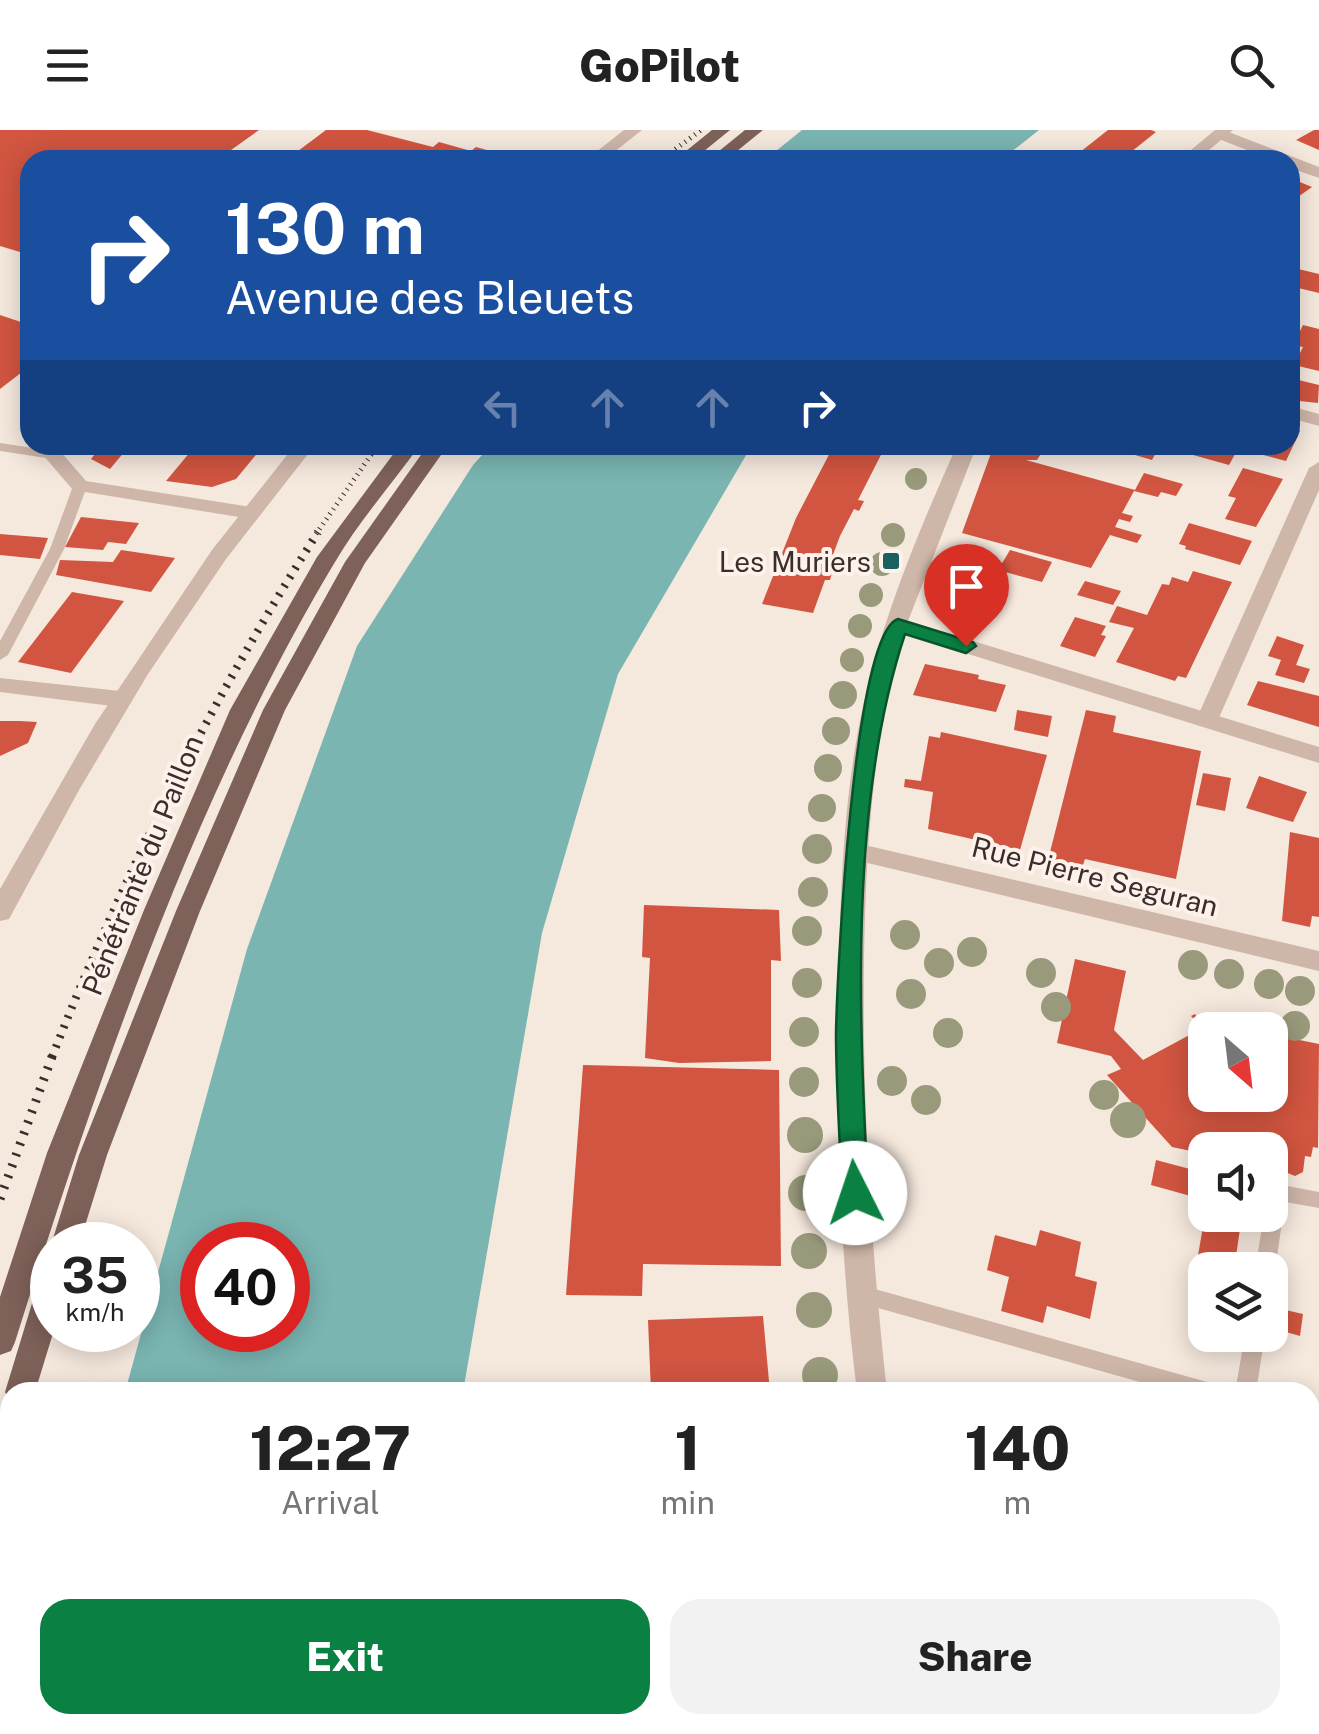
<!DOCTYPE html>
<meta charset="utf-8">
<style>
:root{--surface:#fff;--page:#f2f2f2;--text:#222;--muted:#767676;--accent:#0b8043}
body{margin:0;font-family:"Public Sans",sans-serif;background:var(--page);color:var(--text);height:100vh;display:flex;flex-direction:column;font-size:38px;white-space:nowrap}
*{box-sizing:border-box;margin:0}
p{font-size:32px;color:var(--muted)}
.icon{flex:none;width:55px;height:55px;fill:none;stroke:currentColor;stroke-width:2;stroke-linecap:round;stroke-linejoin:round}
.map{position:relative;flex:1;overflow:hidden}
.sheet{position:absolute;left:0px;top:1252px;width:1320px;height:352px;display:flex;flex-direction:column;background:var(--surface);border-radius:30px 30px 0 0;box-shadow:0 5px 25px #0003}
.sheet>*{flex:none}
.guide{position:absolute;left:20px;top:20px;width:1280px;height:305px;border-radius:30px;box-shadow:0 5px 25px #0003;background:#1a4fa0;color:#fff;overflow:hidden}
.needle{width:65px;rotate:152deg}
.fabs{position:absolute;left:1188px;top:882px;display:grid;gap:20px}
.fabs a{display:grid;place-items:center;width:100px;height:100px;border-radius:20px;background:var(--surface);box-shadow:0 5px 25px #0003;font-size:50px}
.speed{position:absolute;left:30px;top:1092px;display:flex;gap:20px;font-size:50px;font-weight:700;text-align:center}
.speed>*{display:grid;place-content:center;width:130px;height:130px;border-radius:50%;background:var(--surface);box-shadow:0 5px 25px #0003;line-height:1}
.speed small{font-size:25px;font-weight:400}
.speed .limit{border:15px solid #d22;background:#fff;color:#111}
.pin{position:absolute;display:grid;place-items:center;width:85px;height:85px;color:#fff;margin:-102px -42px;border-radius:50% 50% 50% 0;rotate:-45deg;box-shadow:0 0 10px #0007}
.pin .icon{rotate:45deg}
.me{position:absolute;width:110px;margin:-55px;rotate:356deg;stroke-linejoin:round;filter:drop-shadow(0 0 8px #0008)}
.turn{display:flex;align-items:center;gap:35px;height:210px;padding:0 40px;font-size:45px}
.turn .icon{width:130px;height:130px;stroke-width:2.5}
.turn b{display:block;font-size:70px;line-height:85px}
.lanes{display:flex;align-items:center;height:95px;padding:0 40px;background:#0003;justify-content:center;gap:50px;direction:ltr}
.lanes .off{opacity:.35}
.eta{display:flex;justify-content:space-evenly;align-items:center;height:170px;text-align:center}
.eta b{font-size:60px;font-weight:800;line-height:70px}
.cta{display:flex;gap:20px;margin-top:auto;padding:20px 40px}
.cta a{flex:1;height:115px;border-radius:30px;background:var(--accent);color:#fff;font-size:40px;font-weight:800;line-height:115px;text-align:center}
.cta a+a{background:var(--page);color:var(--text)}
header{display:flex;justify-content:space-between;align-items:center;height:130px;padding:0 40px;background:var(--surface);font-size:45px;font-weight:800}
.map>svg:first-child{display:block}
</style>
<header><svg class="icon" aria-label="menu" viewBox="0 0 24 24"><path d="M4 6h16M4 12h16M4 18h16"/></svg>GoPilot<svg class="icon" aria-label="search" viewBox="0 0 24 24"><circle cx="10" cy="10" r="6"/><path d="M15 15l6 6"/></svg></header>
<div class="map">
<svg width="1319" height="1604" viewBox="0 0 1319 1604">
<rect width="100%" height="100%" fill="#f5e8dd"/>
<g fill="#7ab5b2" fill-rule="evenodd">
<path d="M802 0H1039L1001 30H765Z"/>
<path d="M491 315H752L618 544 542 803 463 1262H125L247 819 357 516 473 335ZM202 1115H288V1200H202Z"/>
<path d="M34 1595H407V1604H32Z"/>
</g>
<g fill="#d15540">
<path d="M0 0H259L217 30H30V125L0 116Z"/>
<path d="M326 0H367L433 17 439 12 471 21 476 17 494 22 489 25 502 30H286Z"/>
<path d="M1108 0H1151L1156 2 1121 30H1070Z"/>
<path d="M1314 0H1319V20L1296 10Z"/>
<path d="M1290 48 1312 57 1295 69 1290 67Z"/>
<path d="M1294 138 1319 144V163L1290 156Z"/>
<path d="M0 185 30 195V236L0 259Z"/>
<path d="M1303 195 1319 199V241L1294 235 1303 217 1293 215Z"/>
<path d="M1290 248 1319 255 1318 273 1290 270Z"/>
<path d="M1290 298 1300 301 1286 331 1252 322 1255 315H1290Z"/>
<path d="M102 315H130L110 339 91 329Z"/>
<path d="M196 315H264L236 349 212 357 166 351Z"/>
<path d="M834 315H886L858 370 864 371 859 381 854 379 840 406 828 438 833 439 830 450H825L813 483 762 474 796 388Z"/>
<path d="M994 315H1035L1044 319 1037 330H1026L1135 360 1144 343 1183 354 1176 366 1161 362 1158 367 1134 361 1122 383 1133 386 1130 392 1119 389 1115 397 1142 405 1137 413 1110 405 1091 438 962 403Z"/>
<path d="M1101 315H1160L1152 330Z"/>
<path d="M1226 315H1240L1229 335 1186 323 1190 316 1222 325Z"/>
<path d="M1243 338 1283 349 1256 397 1225 389 1236 368 1228 366Z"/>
<path d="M81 387 119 391 139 393 126 414 108 412 103 420 65 417Z"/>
<path d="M1189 393 1252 411 1240 435 1185 419 1186 416 1179 414Z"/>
<path d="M0 404 37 407 48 408 40 429 0 425Z"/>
<path d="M121 420 175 428 151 462 56 445 60 430 113 432Z"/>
<path d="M1010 420 1052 432 1042 452 998 440Z"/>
<path d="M975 437 1005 445 997 460 1006 464 988 490 952 479 961 466 957 464Z"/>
<path d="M1193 441 1232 452 1186 548 1178 546 1175 551 1116 532 1134 498 1109 492 1117 476 1147 485 1162 454 1169 455 1172 447 1188 452Z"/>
<path d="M1085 451 1121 461 1113 475 1077 465Z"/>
<path d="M72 462 124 471 71 543 18 532Z"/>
<path d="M1075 487 1106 496 1101 505 1106 506 1095 527 1060 516Z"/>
<path d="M1277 506 1304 515 1296 535 1310 539 1304 553 1275 545 1281 530 1268 526Z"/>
<path d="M925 534 979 545 978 549 1006 555 996 582 913 565Z"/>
<path d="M1258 551 1319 566V597L1247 575Z"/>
<path d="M1017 580 1052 586 1048 607 1014 600Z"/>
<path d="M1086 580 1116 586 1113 602 1201 621 1176 749 1085 729 1081 741 1047 734Z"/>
<path d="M0 591H20L37 592 28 613 0 626Z"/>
<path d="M941 602 1047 625 1020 720 928 699 933 662 904 657 905 649 921 651 929 606 940 608Z"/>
<path d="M1203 643 1231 648 1225 681 1196 675Z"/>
<path d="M1259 646 1307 662 1293 692 1246 678Z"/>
<path d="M1290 702 1319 708V787L1312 786 1310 797 1282 791Z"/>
<path d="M644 775 779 780 781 831 771 830V931L679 933 645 928 650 828 642 827Z"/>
<path d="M1075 829 1126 841 1114 900 1143 930 1195 902 1196 891 1191 886 1195 884 1199 889 1244 898 1205 900V965H1270V904L1319 914 1318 1018 1313 1017 1311 1027 1305 1026 1303 1042 1295 1046 1280 1040 1270 1031V1020H1205V1024L1172 1017 1107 945 1121 939 1111 926 1057 913Z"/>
<path d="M583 935 779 940 781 1136 643 1134 642 1166 566 1165Z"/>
<path d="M1156 1030 1205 1043V1070L1151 1055Z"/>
<path d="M1205 1085H1242L1234 1140H1205V1187L1188 1183Z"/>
<path d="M1040 1100 1081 1112 1075 1146 1097 1152 1090 1189 1047 1176 1043 1193 1001 1181 1009 1147 987 1140 995 1105 1036 1116Z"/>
<path d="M1281 1179 1303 1184 1300 1206 1279 1200Z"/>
<path d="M763 1186 770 1262H651L648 1190Z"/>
<path d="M1167 1595H1254L1252 1604H1165Z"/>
</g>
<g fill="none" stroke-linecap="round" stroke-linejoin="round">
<g fill="#ceb6a8" fill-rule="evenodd">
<path d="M0 313 53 321 60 325 53 329 0 321Z"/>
<path d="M80 352 87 356 64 419 8 525 0 530V511L50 419 73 356Z"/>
<path d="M1277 1054 1319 1062V1078L1285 1072 1275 1140 1270 1147V1140H1255L1264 1085H1270V1056Z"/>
<path d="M864 1156 1207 1252 1215 1255 1218 1262H1175L864 1174 857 1171 854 1165 857 1159Z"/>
<path d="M1245 1205H1265L1256 1262H1235Z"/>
<path d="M1310 1282 1319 1284V1304L1310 1302Z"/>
</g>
<g fill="#ceb6a8" fill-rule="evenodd">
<path d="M1214 1H1226L1319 37V48L1290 38V30H1272L1214 7Z"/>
<path d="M1290 276 1319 284V296L1290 288Z"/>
<path d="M53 319 60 321 86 351 251 377 261 383 251 389 73 360 43 325Z"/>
<path d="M1319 332V360L1218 590 1215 595H1199L1196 590 1309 338Z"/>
<path d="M0 548 120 561 131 569 120 577 0 562Z"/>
<path d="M856 713 1319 821V841L847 728 844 722Z"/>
</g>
<g fill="#ceb6a8" fill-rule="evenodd">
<path d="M624 0H642L604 30H586Z"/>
<path d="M1215 0H1233L1197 30H1179Z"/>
<path d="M295 315H315L226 429 148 544 79 660 9 789 0 791V759L95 594 212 420Z"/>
<path d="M957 315H977L908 491 1319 617V633L904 504C872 609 866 719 864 828 862 973 871 1118 887 1262H857C839 1119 835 973 839 829 841 744 845 656 864 572 884 483 920 398 957 315Z"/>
<path d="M906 1595H940L942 1604H908Z"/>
</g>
<g fill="#7e6158" fill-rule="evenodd">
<path d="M712 0H730L693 30H675Z"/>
<path d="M745 0H763L726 30H708Z"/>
<path d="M400 315H420C392 354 359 391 335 432 194 667 97 951 15 1212L11 1221 0 1225V1167L47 1023 144 780 230 580 317 427Z"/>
<path d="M428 315H448L365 433 285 580 200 781 107 1025 79 1115H52V1119L51 1115 79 1025 176 781 263 580 345 432Z"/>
<path d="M52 1144 54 1200 35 1262H10V1272L5 1262 37 1157 42 1148Z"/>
<path d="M10 1282V1342L0 1346V1286Z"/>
</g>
<g stroke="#3b2d29" stroke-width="5" stroke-dasharray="1 5" stroke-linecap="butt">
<path d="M661 30 701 0"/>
<path d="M316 404 378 315"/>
</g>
<path stroke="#3b2d29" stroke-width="8" stroke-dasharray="2.5 8" stroke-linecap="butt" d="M52 927C124 743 212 569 318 402"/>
<path stroke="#3b2d29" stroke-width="9" stroke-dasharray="2.5 9" stroke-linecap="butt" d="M0 1069 53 924"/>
</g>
<g fill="#999a7b">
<circle cx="916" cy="349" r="11"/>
<circle cx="893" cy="405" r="12"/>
<circle cx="882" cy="434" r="12"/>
<circle cx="871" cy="465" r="12"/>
<circle cx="860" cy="496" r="12"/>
<circle cx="852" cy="530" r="12"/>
<circle cx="843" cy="565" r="14"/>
<circle cx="836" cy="601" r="14"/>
<circle cx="828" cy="638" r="14"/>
<circle cx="822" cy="678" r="14"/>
<circle cx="817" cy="719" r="15"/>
<circle cx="813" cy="762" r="15"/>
<circle cx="807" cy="801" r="15"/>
<circle cx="905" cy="805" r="15"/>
<circle cx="972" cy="822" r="15"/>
<circle cx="939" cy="833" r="15"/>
<circle cx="1193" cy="835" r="15"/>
<circle cx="1041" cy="843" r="15"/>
<circle cx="1229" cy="844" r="15"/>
<circle cx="807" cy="853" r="15"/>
<circle cx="1269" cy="854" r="15"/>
<circle cx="1300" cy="861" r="15"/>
<circle cx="911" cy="864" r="15"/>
<circle cx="1056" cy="877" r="15"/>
<circle cx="1295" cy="896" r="15"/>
<circle cx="804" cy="902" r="15"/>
<circle cx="948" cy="903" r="15"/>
<circle cx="892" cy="951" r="15"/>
<circle cx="804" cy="952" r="15"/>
<circle cx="1104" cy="965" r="15"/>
<circle cx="926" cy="970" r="15"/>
<circle cx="1128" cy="990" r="18"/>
<circle cx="805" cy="1005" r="18"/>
<circle cx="806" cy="1063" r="18"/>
<circle cx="809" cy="1121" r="18"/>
<circle cx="814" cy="1180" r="18"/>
<circle cx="820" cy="1245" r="18"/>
</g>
<path fill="#0b8043" stroke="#07532c" stroke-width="2.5" d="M898 489 973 512 976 516 966 523 905 504C849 672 859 887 868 1063L864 1070 855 1074 846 1070 842 1063C840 1010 836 956 836 903 837 849 853 503 898 489Z"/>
<rect fill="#1a605e" stroke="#fcf2eb" stroke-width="4" x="881" y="421" width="20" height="20" rx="5"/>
<g text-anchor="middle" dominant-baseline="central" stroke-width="8" stroke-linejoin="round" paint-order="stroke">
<g font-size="28" fill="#3b2d29" stroke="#fcf2eb" text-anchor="end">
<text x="871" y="431">Les Muriers</text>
</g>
<g font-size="28" fill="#3b2d29" stroke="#fcf2eb">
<text transform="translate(142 735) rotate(-68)">Pénétrante du Paillon</text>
<text transform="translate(1095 746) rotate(14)">Rue Pierre Seguran</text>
</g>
</g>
</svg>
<div class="fabs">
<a><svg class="needle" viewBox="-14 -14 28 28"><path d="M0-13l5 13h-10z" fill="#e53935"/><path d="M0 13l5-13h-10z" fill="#767676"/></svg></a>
<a><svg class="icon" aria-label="sound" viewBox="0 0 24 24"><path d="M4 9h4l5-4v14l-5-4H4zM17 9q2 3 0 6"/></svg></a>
<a><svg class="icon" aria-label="layers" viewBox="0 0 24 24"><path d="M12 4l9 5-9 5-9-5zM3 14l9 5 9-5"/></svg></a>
</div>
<div class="speed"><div>35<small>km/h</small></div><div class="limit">40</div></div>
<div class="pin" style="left:966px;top:516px;background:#d93025"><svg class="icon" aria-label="arrive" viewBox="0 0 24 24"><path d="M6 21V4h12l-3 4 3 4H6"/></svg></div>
<svg class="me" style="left:855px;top:1063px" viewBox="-20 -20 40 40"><circle r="19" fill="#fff"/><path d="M0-13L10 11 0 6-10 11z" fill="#0b8043"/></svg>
<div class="guide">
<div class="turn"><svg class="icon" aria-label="right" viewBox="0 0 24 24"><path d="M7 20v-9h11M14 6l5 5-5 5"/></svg><div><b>130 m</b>Avenue des Bleuets</div></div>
<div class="lanes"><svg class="icon off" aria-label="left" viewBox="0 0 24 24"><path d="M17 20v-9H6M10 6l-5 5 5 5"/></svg><svg class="icon off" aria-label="ahead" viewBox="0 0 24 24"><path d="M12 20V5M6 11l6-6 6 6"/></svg><svg class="icon off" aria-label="ahead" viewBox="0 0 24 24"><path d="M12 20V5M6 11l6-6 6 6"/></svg><svg class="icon" aria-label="right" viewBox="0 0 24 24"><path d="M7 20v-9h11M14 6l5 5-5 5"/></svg></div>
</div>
<section class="sheet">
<div class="eta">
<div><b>12:27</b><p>Arrival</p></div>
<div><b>1</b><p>min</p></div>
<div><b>140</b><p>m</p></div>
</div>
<div class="cta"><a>Exit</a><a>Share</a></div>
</section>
</div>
